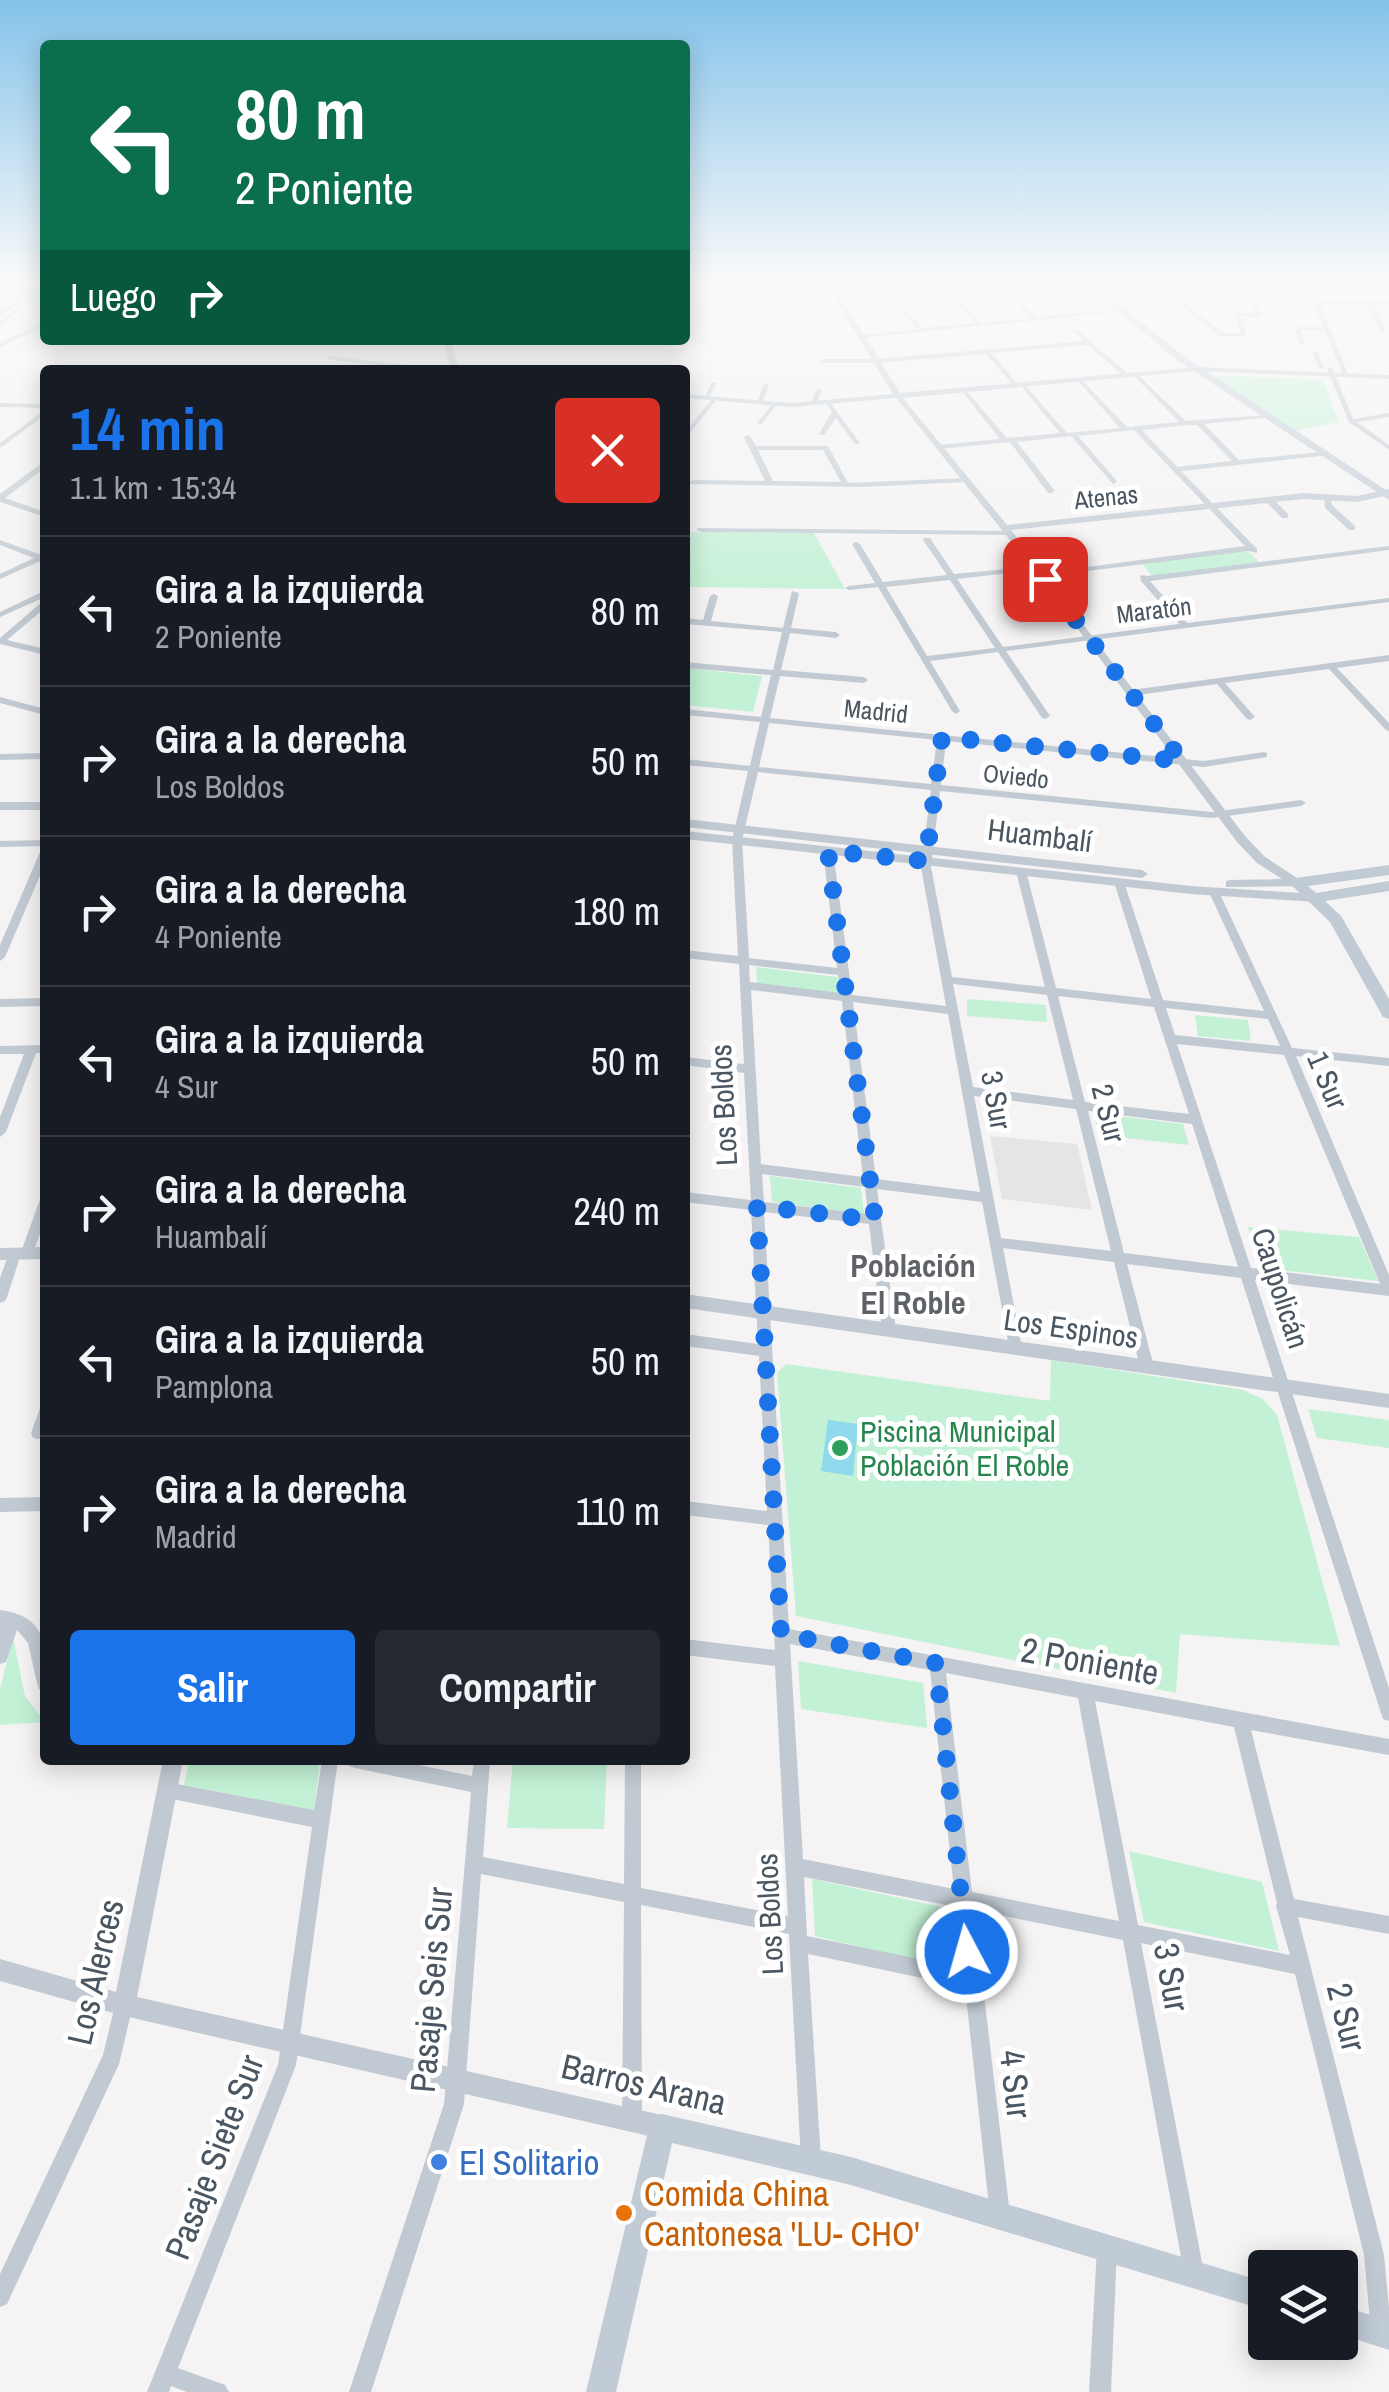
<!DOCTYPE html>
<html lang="es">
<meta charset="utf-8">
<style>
:root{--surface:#171b24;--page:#242831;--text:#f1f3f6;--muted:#9ea1a6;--line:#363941;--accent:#1a73e8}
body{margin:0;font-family:"Archivo Narrow",sans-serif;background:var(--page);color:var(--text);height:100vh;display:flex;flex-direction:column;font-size:38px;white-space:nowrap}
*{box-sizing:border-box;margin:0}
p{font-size:32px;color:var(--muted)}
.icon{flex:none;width:55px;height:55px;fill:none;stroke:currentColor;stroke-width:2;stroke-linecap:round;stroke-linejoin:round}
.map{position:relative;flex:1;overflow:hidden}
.panel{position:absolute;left:40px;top:365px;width:650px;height:1400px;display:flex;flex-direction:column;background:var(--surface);border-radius:10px;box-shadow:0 5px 25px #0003}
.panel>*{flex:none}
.top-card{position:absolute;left:40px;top:40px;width:650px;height:305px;border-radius:10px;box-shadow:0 5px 25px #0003;background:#0b6e4f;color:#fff;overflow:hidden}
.tools{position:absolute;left:1248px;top:2250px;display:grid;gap:20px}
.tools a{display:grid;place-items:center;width:110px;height:110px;border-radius:10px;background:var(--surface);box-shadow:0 5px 25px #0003;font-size:50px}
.pin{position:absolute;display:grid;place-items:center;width:85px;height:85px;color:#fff;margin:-42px;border-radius:20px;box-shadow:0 5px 15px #0006}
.me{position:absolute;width:110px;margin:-55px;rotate:354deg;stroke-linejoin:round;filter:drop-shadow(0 0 8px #0008)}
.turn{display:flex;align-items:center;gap:35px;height:210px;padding:0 30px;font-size:45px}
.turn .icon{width:130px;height:130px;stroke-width:2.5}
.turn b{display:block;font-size:70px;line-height:85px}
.then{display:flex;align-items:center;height:95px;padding:0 30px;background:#0003;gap:20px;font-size:38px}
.round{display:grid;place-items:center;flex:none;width:105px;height:105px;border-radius:10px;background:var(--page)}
.overview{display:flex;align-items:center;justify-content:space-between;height:170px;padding:0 30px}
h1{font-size:60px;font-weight:700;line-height:75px;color:var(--accent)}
.button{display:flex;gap:20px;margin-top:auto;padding:20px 30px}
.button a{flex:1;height:115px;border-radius:10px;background:var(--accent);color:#fff;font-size:40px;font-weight:700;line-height:115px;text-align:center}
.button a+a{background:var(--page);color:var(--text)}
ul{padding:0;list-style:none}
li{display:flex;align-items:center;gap:30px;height:150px;padding:0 30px;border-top:2px solid var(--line)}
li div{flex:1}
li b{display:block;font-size:38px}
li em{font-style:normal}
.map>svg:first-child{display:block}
</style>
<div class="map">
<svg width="1389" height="2392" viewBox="0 0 1389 2392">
<rect width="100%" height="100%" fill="#f5f3f3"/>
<path fill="#e6e4e5" d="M990 1136 1077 1144 1092 1210 1002 1199Z"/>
<g fill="#c3f1d5">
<path d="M1210 375 1323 380 1339 422 1292 431Z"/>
<path d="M685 532 814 533 845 589 685 587Z"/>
<path d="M1248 551 1260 563 1152 576 1142 563Z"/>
<path d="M685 668 762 676 753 712 685 705Z"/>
<path d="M756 967 837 977 840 995 757 984Z"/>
<path d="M967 999 1046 1005 1047 1022 967 1016Z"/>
<path d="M1195 1015 1248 1020 1251 1041 1198 1036Z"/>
<path d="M1093 1113 1183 1124 1189 1145 1099 1135Z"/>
<path d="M770 1176 861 1188 864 1214 772 1202Z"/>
<path d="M1248 1227 1359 1237 1378 1281 1261 1268Z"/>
<path d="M1051 1360 1243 1390 1263 1399 1277 1415 1340 1646 1180 1634 1176 1693 796 1616 777 1373 786 1364 1050 1401Z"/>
<path d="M1308 1409 1389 1420V1448L1317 1438Z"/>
<path d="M13 1638 25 1696 45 1722 0 1725V1689Z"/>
<path d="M798 1661 923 1683 927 1728 801 1709Z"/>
<path d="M189 1760H320L314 1810 184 1785Z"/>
<path d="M513 1760H607L604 1829 507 1828Z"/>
<path d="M1129 1851 1262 1882 1279 1951 1144 1922Z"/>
<path d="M812 1879 951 1909 958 1970 815 1936Z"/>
</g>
<path fill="#90daee" d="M828 1420 858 1424 853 1476 821 1471Z"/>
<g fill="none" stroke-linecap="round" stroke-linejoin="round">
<path stroke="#90daee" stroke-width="2.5" d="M0 324 45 286"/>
<g fill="#c1cad2" fill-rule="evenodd">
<path d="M896 280H902L906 303 901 302Z"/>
<path d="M1148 280H1155L1168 290 1199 291 1197 294H1173L1224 333H1240L1235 313H1255L1246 294 1222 292 1244 290 1239 280H1245L1262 315 1259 317 1241 316 1246 336H1220Z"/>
<path d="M1304 280H1310L1319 302 1389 301V305H1373L1386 330 1383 332 1380 330 1367 305 1321 306 1349 377 1344 376 1325 331 1300 330 1305 342 1302 344 1299 342 1294 327H1323Z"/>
<path d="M831 285 833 288 685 291V287Z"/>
<path d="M952 291 1053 292 1056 294 1053 296 950 294Z"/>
<path d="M1020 302 1038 317 1124 309 1127 311 861 338 858 336 917 329 902 311 905 309 923 328 975 323 959 306 962 304 981 323 1031 318 1018 305Z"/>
<path d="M45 322V326L0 347V343Z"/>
<path d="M1075 328 1128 374V376H1124L1088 345 992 353 1018 385 1015 387 986 354 876 363H823L820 361 823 359H876L1084 341 1072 330Z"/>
<path d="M1312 351 1317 352 1324 369 1319 368Z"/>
<path d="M329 356 431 368 434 370H414L327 359Z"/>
<path d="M1330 367 1333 369 1353 419 1389 413V417L1357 422 1389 445V450L1349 422 1327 369Z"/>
<path d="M1135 372 1186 421 1266 415 1267 416 1264 418 1204 424 1239 460 1321 452 1325 454 1321 456 1181 471 1257 549V553L1249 551 1039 577 1038 575 1042 573 1245 546 1134 430 1078 436 1116 480 1117 482 1113 484 1071 436 1017 442 1055 491 1051 493H1048L1010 442 939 449 935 447 939 445 1000 439 962 391 961 390 964 388 1007 438 1060 433 1021 386 1020 385 1023 383 1067 433 1120 428 1077 380 1076 379 1079 377 1127 427 1179 422 1133 375V373ZM1188 425H1197L1232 461 1177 467 1142 430Z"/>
<path d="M712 382 717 383 708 399H704Z"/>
<path d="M766 383 769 385 762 403 757 404 763 385Z"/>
<path d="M819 388 822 390 816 403 811 404 816 390Z"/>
<path d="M714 397 717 399 685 439V432Z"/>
<path d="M828 400 859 442V444H855L836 418 824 435H820L819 434 832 412 825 402Z"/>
<path d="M774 402 776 403V405L762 424H758V422Z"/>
<path d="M0 403 45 404V408L0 407Z"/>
<path d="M45 410V415L0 448V443Z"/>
<path d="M748 435 750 436 756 446H828L848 483 966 478 970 480 966 482 862 487 690 484 689 482 693 480 765 481 744 437ZM758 450H823L841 482 773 481Z"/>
<path d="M42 463H45V468L5 498 45 512V517L0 502V494Z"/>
<path d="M1324 495H1330L1332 505 1355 526V530H1349L1325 508Z"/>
<path d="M1266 498H1272L1288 514V518H1282L1266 502Z"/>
<path d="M698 528 1010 531 1014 533 1010 535 701 532 697 530Z"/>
<path d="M924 538H930L954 574 1039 566 1040 568 1036 570 957 579 1003 647 1179 624 1141 581 1140 575 1147 576 1389 546V550L1150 581 1187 623 1389 598V602L1006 651 1050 716 1045 719 1042 718 998 652 930 661 960 711 956 714 952 711 878 587 849 590 845 588 849 586 875 583 852 544 856 542 860 544 883 582 947 575 923 540ZM950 580 995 648 927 656 886 587Z"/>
<path d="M0 540 41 555 45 554V559L0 579V574L34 558 0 545Z"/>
<path d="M792 591 799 593 791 628 836 632 840 635 836 638 790 633 781 670 864 677 868 680 864 683 780 676 770 718 1204 761 1264 752 1267 753V757L1204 767 946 741 941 785 1212 812 1301 800 1306 803 1301 806 1212 818 940 791 931 867 952 977 1045 987 1016 871 1021 868 1026 871 1056 988 1151 999 1114 882 1119 879 1124 882 1163 1000 1264 1011 1209 892 1214 889 1219 892 1292 1048 1389 1058V1066L1296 1056 1389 1275V1296L1255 1280 1389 1688V1721L1383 1719 1381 1713 1241 1278 1127 1264 1154 1367 1152 1371 1147 1373 1142 1371 1140 1367 1114 1262 1003 1248 1022 1348 1020 1352 1015 1354 1010 1352 982 1202 877 1189 896 1330 894 1334 889 1336 884 1334 882 1330 869 1224 764 1212 789 1629 1389 1739V1755L1251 1730 1294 1899 1389 1916V1934L1298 1917 1384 2255 1389 2307V2338L1381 2342 1374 2339 1371 2332 1364 2255 1295 1974 1141 1943 1204 2273 1201 2280 1194 2283 1187 2280 1184 2273 1123 1940 974 1910 1010 2215 1007 2222 1000 2225 993 2222 990 2215 965 1987 808 1954 821 2160 818 2167 811 2170 804 2167 801 2160 789 1934 641 1905 642 2120 639 2127 632 2130 625 2127 622 2120 624 1902 481 1874 464 2104 371 2392H349L444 2104 471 1792 355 1768 349 1766 347 1760H395L472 1776 474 1760H490L483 1857 624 1884 625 1760H641V1888L788 1916 775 1666 685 1655V1639L775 1650 768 1525 685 1515V1501L767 1511 759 1356 685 1346V1334L758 1344 751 1210 685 1202V1192L751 1200 744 1073 685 1065V1057L744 1064 739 964 685 958V950L738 956 732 840 748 771 685 765V759L750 766 760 722 685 715V709L761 717 771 675 685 668V662L773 670 782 632 685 624V618L703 620 710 596 714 594 718 596 711 621 783 628ZM769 723 937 740 931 784 759 767ZM758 772 931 790 921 867 946 1006 852 995 833 851 828 848 823 851 837 968 749 958 742 840ZM749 965 838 975 841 993 750 982ZM953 984 1047 995 1073 1100 973 1087ZM751 990 842 1001 863 1177 761 1164ZM1058 996 1154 1007 1189 1114 1085 1102ZM853 1002 948 1014 980 1192 876 1179ZM1166 1008 1268 1019 1280 1046 1175 1035ZM1177 1044 1284 1055 1380 1284 1251 1268ZM974 1096 1076 1109 1111 1251 1001 1238ZM1088 1111 1192 1124 1238 1267 1124 1253ZM762 1174 865 1187 868 1214 764 1202ZM790 1644 930 1670 954 1889 803 1859ZM946 1673 1078 1698 1119 1921 972 1892ZM1095 1701 1234 1727 1277 1903 1276 1906 1290 1955 1138 1925ZM804 1877 956 1907 963 1968 807 1936Z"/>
<path d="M42 592H45V597L0 617V612Z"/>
<path d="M42 602H45V608L7 640 45 649V655L0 644V638Z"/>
<path d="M1389 655V661L1337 668 1389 723V731L1386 730 1329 669 1225 683 1255 717 1250 720 1247 719 1217 684 1131 696 1127 693 1131 690Z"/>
<path d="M0 697 45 709V715L0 703Z"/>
<path d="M45 753V759L0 760V754Z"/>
<path d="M45 840V846L0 847V841Z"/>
<path d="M45 849V864L5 957 0 961V945L40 852Z"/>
<path d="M45 998V1006L0 1007V999Z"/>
<path d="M45 1045V1053H36L6 1132 0 1137V1117L24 1054H0V1046Z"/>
<path d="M45 1197V1220L33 1253 32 1257 27 1258 21 1254 7 1297 5 1301 0 1303V1278L9 1253 10 1249 15 1248 21 1252 39 1202 41 1198Z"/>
<path d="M45 1406V1433L43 1438 38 1439 33 1438 31 1433 40 1408Z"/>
<path d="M45 1497V1511L0 1512V1498Z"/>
<path d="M0 1610C51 1617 45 1649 45 1691L39 1689 37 1683 28 1643 17 1630 6 1662 0 1664Z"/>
<path d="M322 1760H338L296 2065 178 2368 225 2385 229 2392H187L171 2386 169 2392H147L278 2065 312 1827 167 1798 161 1796 159 1790 161 1784 167 1782 314 1810Z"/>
<path d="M124 1996 130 1999 133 2005 119 2064 7 2304 0 2307V2274L103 2055 115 2005 118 1999Z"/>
<path d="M1107 2238 1114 2241 1117 2248 1111 2392H1089L1097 2248 1100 2241Z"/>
</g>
<g fill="#c1cad2" fill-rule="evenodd">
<path d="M40 280H45V283L0 317V311Z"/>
<path d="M823 280H830L900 393 1197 367 1389 375V379L1197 371 903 398 1007 525 1304 493 1357 496 1389 489V495L1357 502 1304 499 1011 530 1245 836 1265 857 1300 880V886L1226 887V881L1230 880 1282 879 1257 863 1237 842 1030 565 896 398 792 407 685 398V394L792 403 893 394Z"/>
<path d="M443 340H451L459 370H451Z"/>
<rect x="0" y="802" width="45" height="8"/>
<path d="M685 819 1142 870 1148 874 1142 878 685 827Z"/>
<path d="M685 831 1191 886 1317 894 1323 898 1317 902 1191 894 685 839Z"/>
<path d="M45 1247V1259L0 1260V1248Z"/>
<path d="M685 1294 1389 1394V1408L685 1308Z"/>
<path d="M163 1760H183L137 1997 662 2115 670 2119 674 2127 670 2135 662 2139 124 2016 0 1981V1959L116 1992Z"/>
</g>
<g fill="#c1cbd6" fill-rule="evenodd">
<path d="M1081 280H1090L1183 356 1389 492V500L1177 360Z"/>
<path d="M1389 865V875L1308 886 1316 893 1389 881V891L1325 901 1341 916 1389 999V1019L1383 1017 1330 922 1289 883 1296 878Z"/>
<path d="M662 2114 851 2157 1265 2282V2310L851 2185 672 2143 616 2392H586L649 2127 652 2117Z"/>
<path d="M1340 2306 1389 2320V2350L1340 2334Z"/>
</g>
</g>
<linearGradient id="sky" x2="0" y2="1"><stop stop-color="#85c3ea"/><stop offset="0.46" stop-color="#fafafa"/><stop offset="1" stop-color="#fafafa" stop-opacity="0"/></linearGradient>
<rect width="1389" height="615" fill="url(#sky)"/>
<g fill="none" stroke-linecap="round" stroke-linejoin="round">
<path stroke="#1a73e8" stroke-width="18" stroke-dasharray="0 32.4" d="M967 1952 936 1663 781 1634 757 1206 875 1220 828 851 926 861 942 737 1182 761 1045 579"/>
</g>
<circle fill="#2e9e5b" stroke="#fff" stroke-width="4" cx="840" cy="1448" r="10"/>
<circle fill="#3f7fe0" stroke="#fff" stroke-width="4" cx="439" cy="2162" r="10"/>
<circle fill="#e8710a" stroke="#fff" stroke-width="4" cx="624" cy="2213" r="10"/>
<g text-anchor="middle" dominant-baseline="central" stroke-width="10" stroke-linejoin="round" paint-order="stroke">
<g font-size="25" fill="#4a5661" stroke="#fff">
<text transform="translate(1106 497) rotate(-6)">Atenas</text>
<text transform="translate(1154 610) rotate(-7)">Maratón</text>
<text transform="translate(876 711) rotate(6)">Madrid</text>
<text transform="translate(1016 776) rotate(6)">Oviedo</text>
</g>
<g font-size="30" fill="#4a5661" stroke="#fff">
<text transform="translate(1040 835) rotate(7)">Huambalí</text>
<text transform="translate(1328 1080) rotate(67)">1 Sur</text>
<text transform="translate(997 1100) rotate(80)">3 Sur</text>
<text transform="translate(723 1105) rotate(-93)">Los Boldos</text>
<text transform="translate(1109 1113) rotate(76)">2 Sur</text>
<text transform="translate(1281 1288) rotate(72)">Caupolicán</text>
<text transform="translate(1071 1328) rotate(8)">Los Espinos</text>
<text transform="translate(769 1914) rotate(-93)">Los Boldos</text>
</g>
<g font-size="30" fill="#27864d" stroke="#fff" text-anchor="start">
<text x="860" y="1431">Piscina Municipal<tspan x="860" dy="34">Población El Roble</tspan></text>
</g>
<g font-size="32" font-weight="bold" fill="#5f6368" stroke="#fff">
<text x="913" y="1265">Población<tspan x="913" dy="37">El Roble</tspan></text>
</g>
<g font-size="35" fill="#4a5661" stroke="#fff">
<text transform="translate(1090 1661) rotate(10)">2 Poniente</text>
<text transform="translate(95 1972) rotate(-77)">Los Alerces</text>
<text transform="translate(1172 1977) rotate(80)">3 Sur</text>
<text transform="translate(431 1990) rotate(-85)">Pasaje Seis Sur</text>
<text transform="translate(1347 2017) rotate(76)">2 Sur</text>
<text transform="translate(644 2084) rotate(13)">Barros Arana</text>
<text transform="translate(1016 2084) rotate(83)">4 Sur</text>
<text transform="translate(214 2157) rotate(-69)">Pasaje Siete Sur</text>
</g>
<g font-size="35" fill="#366cbe" stroke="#fff" text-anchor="start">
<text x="459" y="2162">El Solitario</text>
</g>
<g font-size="35" fill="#c56008" stroke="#fff" text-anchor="start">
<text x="644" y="2193">Comida China<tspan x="644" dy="40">Cantonesa 'LU- CHO'</tspan></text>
</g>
</g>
</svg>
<div class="tools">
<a><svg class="icon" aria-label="layers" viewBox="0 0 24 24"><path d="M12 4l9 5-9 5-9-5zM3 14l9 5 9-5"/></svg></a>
</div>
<div class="pin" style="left:1045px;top:579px;background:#d93025"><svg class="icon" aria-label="arrive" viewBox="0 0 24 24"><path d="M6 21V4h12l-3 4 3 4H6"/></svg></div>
<svg class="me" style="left:967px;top:1952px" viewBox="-20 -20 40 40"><circle r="17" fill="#1a73e8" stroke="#fff" stroke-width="3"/><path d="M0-11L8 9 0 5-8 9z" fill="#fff"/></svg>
<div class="top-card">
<div class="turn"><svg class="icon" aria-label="left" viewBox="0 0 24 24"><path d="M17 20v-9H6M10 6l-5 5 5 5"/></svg><div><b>80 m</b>2 Poniente</div></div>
<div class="then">Luego<svg class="icon" aria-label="right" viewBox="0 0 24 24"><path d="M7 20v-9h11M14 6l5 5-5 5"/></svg></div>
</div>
<section class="panel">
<div class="overview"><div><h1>14 min</h1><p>1.1 km · 15:34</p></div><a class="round" style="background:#d93025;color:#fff"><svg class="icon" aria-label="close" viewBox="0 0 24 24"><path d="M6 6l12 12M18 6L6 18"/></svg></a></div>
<ul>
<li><svg class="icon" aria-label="left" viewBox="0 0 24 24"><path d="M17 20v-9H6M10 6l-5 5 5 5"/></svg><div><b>Gira a la izquierda</b><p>2 Poniente</p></div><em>80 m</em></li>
<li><svg class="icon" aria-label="right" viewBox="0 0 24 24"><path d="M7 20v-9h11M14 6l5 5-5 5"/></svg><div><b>Gira a la derecha</b><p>Los Boldos</p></div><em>50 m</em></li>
<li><svg class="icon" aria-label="right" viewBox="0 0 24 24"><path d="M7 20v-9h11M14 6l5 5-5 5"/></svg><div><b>Gira a la derecha</b><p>4 Poniente</p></div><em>180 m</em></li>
<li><svg class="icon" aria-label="left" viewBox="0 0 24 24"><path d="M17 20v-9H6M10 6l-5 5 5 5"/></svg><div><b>Gira a la izquierda</b><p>4 Sur</p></div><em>50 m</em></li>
<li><svg class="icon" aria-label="right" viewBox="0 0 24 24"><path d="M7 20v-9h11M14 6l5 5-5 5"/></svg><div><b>Gira a la derecha</b><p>Huambalí</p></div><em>240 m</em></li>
<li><svg class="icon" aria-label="left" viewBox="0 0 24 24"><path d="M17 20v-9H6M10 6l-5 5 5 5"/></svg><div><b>Gira a la izquierda</b><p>Pamplona</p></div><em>50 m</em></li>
<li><svg class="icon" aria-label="right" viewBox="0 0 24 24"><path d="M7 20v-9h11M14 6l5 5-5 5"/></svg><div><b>Gira a la derecha</b><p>Madrid</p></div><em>110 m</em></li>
</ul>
<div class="button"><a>Salir</a><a>Compartir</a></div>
</section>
</div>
